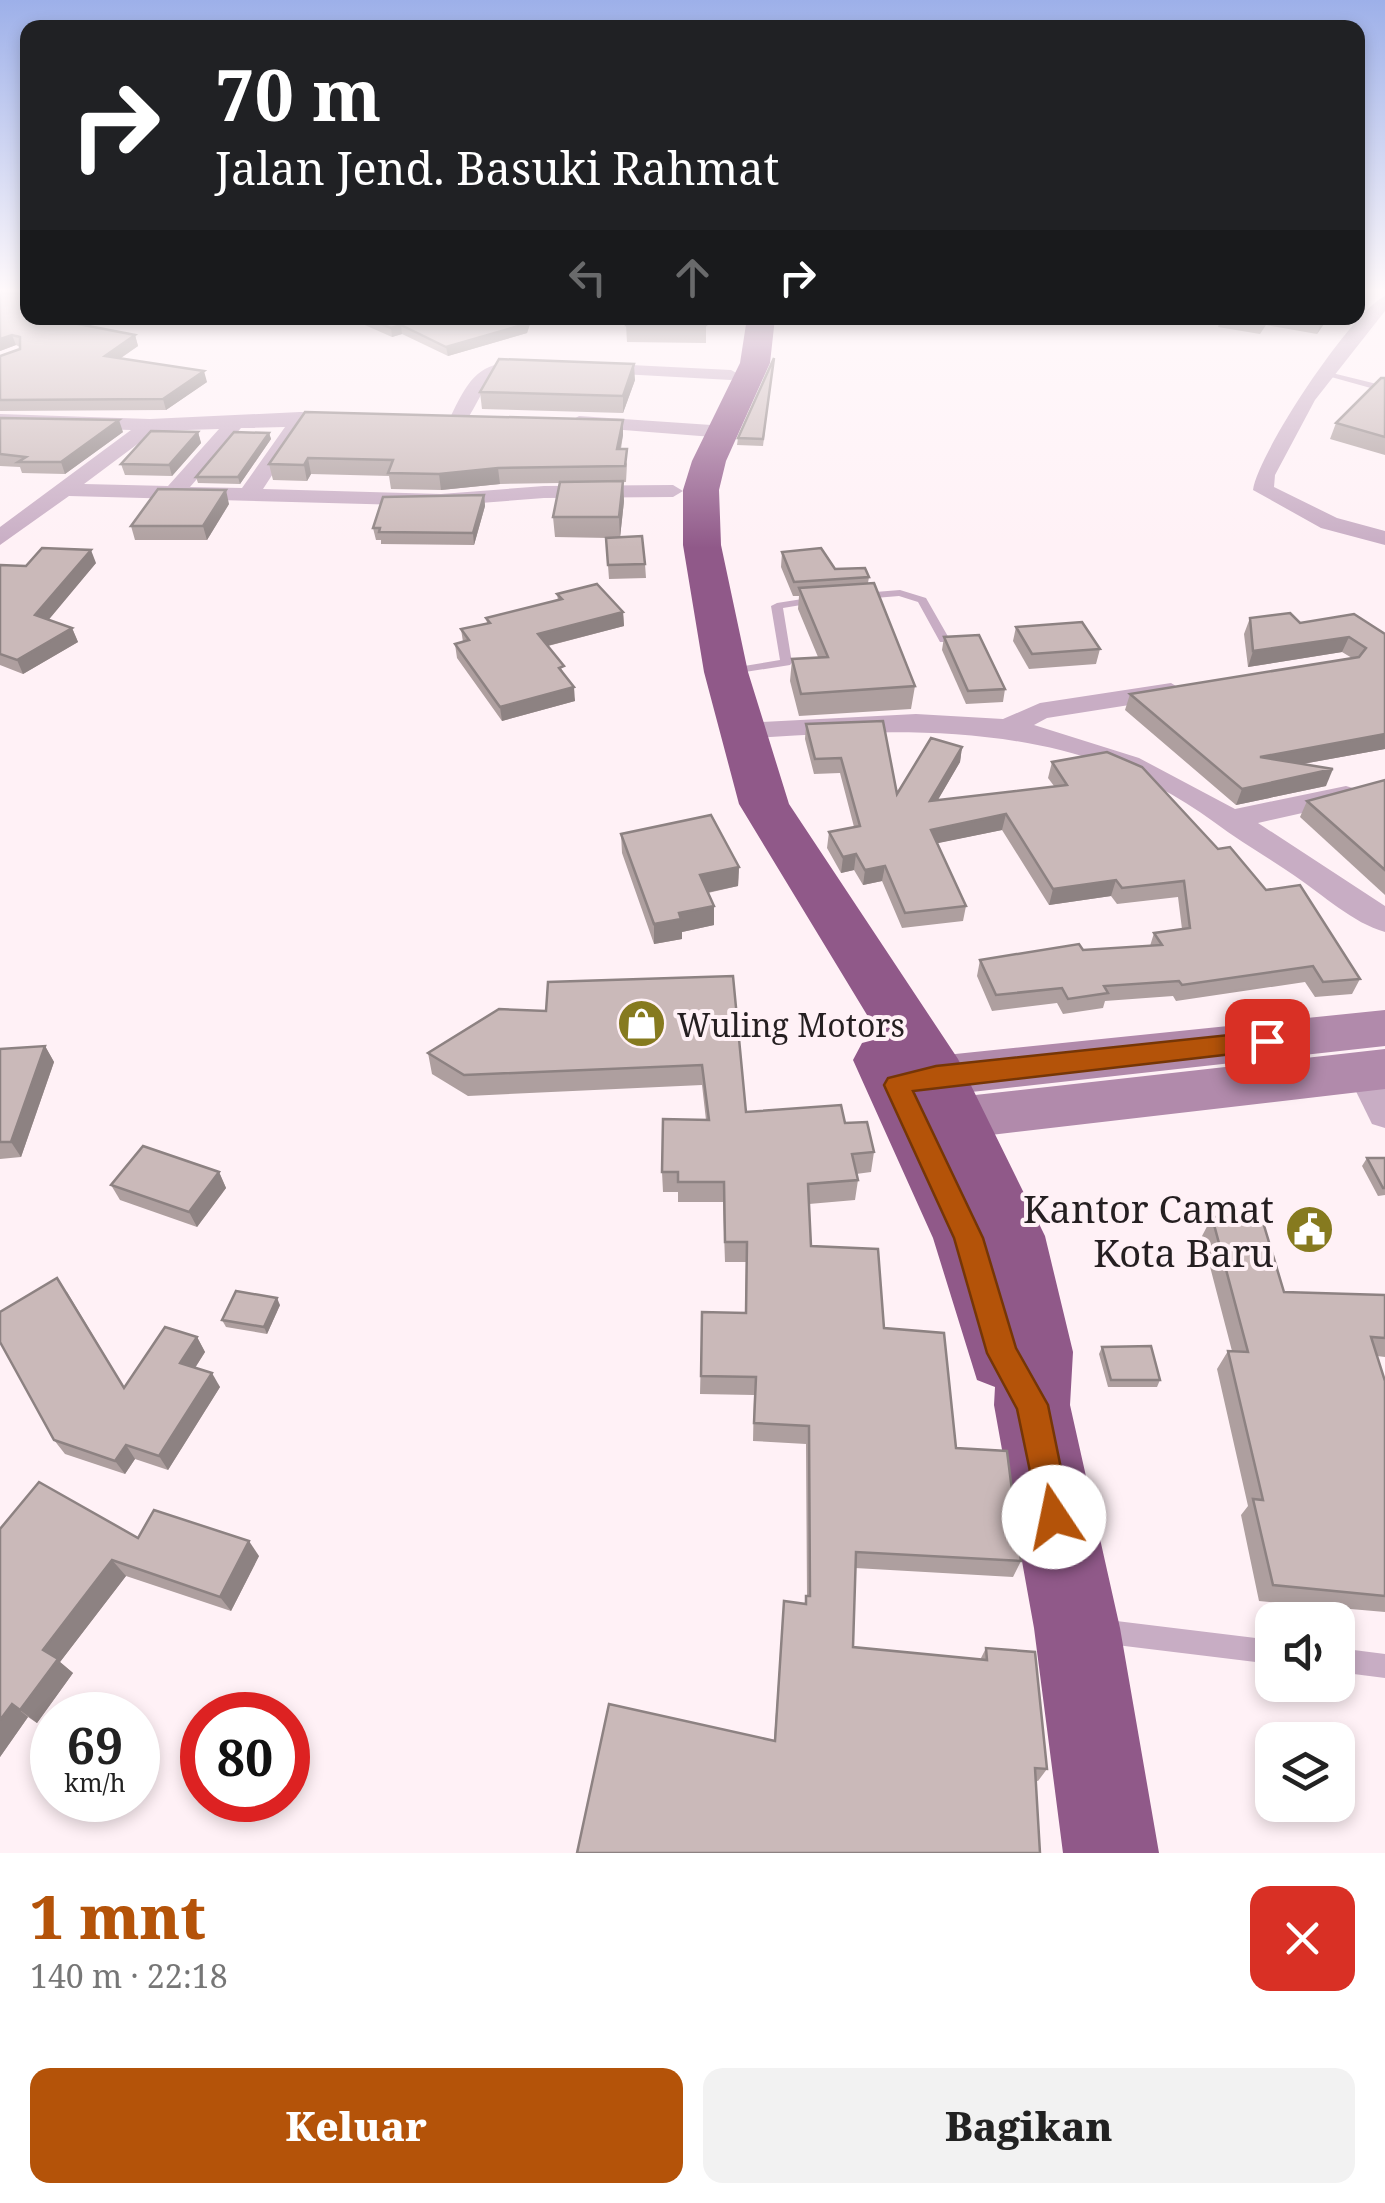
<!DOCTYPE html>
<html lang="id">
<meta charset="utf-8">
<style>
:root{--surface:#fff;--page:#f2f2f2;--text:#222;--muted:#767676;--accent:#b45309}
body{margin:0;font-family:"Noto Serif",serif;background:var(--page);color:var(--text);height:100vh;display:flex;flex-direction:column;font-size:38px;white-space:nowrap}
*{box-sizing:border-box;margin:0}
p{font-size:32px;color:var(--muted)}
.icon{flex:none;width:55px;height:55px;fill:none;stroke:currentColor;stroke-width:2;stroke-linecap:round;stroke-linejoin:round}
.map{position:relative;height:1853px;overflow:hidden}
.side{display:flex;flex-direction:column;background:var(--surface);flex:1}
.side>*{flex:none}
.top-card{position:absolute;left:20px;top:20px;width:1345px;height:305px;border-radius:20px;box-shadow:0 5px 15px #0003;background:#202124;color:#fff;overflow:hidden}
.tools{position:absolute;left:1255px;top:1602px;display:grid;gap:20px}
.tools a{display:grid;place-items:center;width:100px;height:100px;border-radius:20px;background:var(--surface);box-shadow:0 5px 15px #0003;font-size:50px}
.speed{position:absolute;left:30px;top:1692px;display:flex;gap:20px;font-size:50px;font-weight:700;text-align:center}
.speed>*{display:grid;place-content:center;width:130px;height:130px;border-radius:50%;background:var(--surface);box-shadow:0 5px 15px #0003;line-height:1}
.speed small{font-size:25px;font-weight:400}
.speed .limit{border:15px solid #d22;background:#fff;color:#111}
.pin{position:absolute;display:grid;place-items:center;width:85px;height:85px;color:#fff;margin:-42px;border-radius:20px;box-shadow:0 5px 15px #0006}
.me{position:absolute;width:110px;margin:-55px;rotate:349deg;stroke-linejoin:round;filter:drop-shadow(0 0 8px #0008)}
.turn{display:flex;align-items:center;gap:35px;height:210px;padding:0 30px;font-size:45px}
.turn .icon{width:130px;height:130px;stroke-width:2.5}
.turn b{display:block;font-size:70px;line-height:85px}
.lanes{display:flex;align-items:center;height:95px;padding:0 30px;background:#0003;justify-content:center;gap:50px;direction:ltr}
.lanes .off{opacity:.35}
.round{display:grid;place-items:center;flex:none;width:105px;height:105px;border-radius:20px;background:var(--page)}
.overview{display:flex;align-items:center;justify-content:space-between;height:170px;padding:0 30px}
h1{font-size:60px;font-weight:800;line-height:75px;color:var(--accent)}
.cta{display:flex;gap:20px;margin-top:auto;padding:20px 30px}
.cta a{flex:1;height:115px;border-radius:20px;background:var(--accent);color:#fff;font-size:40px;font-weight:800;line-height:115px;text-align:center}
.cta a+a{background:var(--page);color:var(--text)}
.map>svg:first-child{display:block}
</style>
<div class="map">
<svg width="1385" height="1853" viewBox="0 0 1385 1853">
<rect width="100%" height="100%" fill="#fff1f6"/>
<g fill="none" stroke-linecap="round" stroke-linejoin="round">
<g fill="#c8adc4" fill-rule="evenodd">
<path d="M1324 371 1385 386V392L1324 375Z"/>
<path d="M900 590 926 598 950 640 948 642H940L918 602 899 596 863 599 858 596 863 593Z"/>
<path d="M815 597 820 600 819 602 783 608 792 663 790 665 726 675V669L780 660 771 606 777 603Z"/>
<path d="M1100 1619 1272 1640V1664L1100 1643 1092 1639 1088 1631 1092 1623Z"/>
<path d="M1338 1648 1385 1654V1678L1338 1672Z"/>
</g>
<g fill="#c8adc4" fill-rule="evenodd">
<path d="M1385 296V311L1315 400 1275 475 1274 487 1337 518 1385 531V545L1321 528 1253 490C1258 453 1352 311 1385 296Z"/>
<path d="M537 361 546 366 543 370C478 382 500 364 465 424H451L449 420C472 371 481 360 537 361Z"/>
<path d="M591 363 731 370 740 375 731 380 585 372V364Z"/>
<path d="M300 412 345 413 354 419 345 425 304 426 263 489 441 494 544 486 673 485 683 491 673 497 544 498 441 506 69 496 0 545V527L131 430 0 426V414L150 419ZM285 427 242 488 190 487 241 428ZM219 429 168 486 84 484 155 431Z"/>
<path d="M579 416 726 426 736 432 726 438 572 426 569 422Z"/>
<path d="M1171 683 1184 691 1180 697 1047 718 1034 725 1139 758 1235 809 1346 786 1356 789 1360 795 1356 801 1258 823 1385 906V932C1353 923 1323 895 1295 876 1269 858 1239 841 1214 822 1072 717 906 728 740 739L726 731 740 723 916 714 1003 719 1040 703Z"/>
<path d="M1364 1057 1377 1061 1385 1076V1128L1372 1124 1346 1071 1351 1061Z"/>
</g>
<g fill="#b18aab" fill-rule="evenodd">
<path d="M1385 1010V1046L936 1096 918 1090 911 1076 918 1062 936 1056Z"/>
<path d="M1385 1049V1089L957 1139 939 1133 931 1118 939 1103 957 1097Z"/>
</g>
<path fill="#905989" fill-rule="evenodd" d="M747 318H775L770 363 726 461 719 490 721 545 748 672 789 804 958 1059 1045 1236 1073 1352 1070 1405 1120 1628 1159 1853H1063L1034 1628 994 1405 995 1387 977 1380 933 1238 853 1060 862 1043 881 1038 739 804 704 672 683 545V490L692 461 740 363Z"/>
</g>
<g fill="#ae9f9f">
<path d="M0 291 28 318H97L90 322 91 326 135 335 138 346 121 358 207 382 166 410 0 411V356L20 349V347L16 345 0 351Z"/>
<path d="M349 318H532L527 333 448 356 402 334 392 337Z"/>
<path d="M1221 318H1328L1317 334 1266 325 1260 334 1218 327Z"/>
<path d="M626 325H706V343L627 342Z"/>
<path d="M773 365 763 446 737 445 738 438Z"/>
<path d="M1385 378V455L1330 439 1336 423Z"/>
<path d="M635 380 623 413 482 409 480 392Z"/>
<path d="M305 412 623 420V435L621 449 627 464 626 482H623L624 501 620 537 645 564 646 578 609 579 606 538H608L555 537 553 517 560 483 500 484 441 490 391 489 389 476 311 474 307 481 273 480 269 464Z"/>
<path d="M0 418 123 432 65 474 22 473 20 467 0 466Z"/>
<path d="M198 432 201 443 172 476 125 475 121 464Z"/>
<path d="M269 433 271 439 240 484 198 483 196 477Z"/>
<path d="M484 495 485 506 474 545 381 544V540H376L373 528Z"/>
<path d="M229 504 207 540H135L131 526Z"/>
<path d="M782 552 835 569 869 577 868 583 915 686 911 709 799 716 790 681 792 659 818 657 798 609 799 596H793L781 567Z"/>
<path d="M96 563 48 620 72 628 78 642 23 674 0 665V565L26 566Z"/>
<path d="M557 594 623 612 624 626 548 646 565 675 575 701 502 721 457 658 455 644 463 642 461 629 487 623 486 618 558 600Z"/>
<path d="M1250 618 1300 623 1385 634V749L1302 764 1326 786 1236 805 1125 710 1130 694 1352 658 1342 652 1248 667 1244 634Z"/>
<path d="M1016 627 1100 649 1096 664 1029 669 1013 641Z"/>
<path d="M944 637 1005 689 1003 702 966 704 942 650Z"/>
<path d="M806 724 897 794 962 747 960 762 937 801 1054 786 1048 778 1052 762 1218 849 1266 890 1360 979 1352 994 1315 997 1305 982 1176 1001 1173 996 1105 1001 1103 1008 1063 1014 1057 1003 992 1011 977 976 980 960 1083 950 1150 946 1154 933 1182 929 1178 897 1117 904 1111 896 1049 905 1002 830 937 843 966 906 963 921 902 928 882 881 863 885 854 870 841 873 827 848 829 832 854 827 840 773 814 774 805 739Z"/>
<path d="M1385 780V895L1300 817 1307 801Z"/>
<path d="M621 834 739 867 738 886 708 893 714 925 682 932V939L654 944 622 853Z"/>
<path d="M733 976 746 1112 845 1123 874 1152 871 1172 856 1174 858 1180 855 1200 809 1204 811 1246 884 1328 1021 1561 1013 1577 855 1568 853 1647 980 1660 986 1648 1047 1769 1038 1781 774 1740 784 1601 805 1604 807 1596 806 1444 753 1441 754 1395 700 1394 702 1312 745 1313 746 1262H725L723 1202H678V1192H663L662 1172 706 1120 702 1085 468 1096 432 1074 428 1053 546 1011Z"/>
<path d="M45 1046 54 1062 21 1157 0 1159V1049Z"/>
<path d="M1367 1158H1385V1195L1378 1196 1362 1166Z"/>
<path d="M219 1172 226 1188 197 1227 120 1200 111 1185Z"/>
<path d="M1212 1217 1284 1292 1385 1295V1357L1377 1356 1385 1381V1612L1259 1601 1241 1515 1248 1506 1217 1369 1228 1351H1232L1202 1236Z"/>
<path d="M67 1292 124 1387 197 1337 205 1352 195 1368 220 1387 168 1470 135 1459 125 1474 65 1454 54 1440Z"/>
<path d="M280 1305 267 1334 226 1327 222 1320Z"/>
<path d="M1102 1347 1160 1380 1157 1387H1108L1099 1354Z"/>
<path d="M0 1529 138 1538 259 1556 231 1611 126 1576 60 1662 73 1673 37 1723 28 1717 0 1757Z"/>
</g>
<g fill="#8d8282">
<path d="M81 318H97L90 322 91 326 73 323Z"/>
<path d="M529 318H532L527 333 448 356 446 347Z"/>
<path d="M1324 318H1328L1317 334 1321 323Z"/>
<path d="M401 325 402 334 392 337 391 328Z"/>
<path d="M12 335 16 345 0 351V339Z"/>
<path d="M135 335 138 346 109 366 105 356Z"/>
<path d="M634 364 635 380 623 413V396Z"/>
<path d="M204 371 207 382 166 410 163 399Z"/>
<path d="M119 420 123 432 65 474 61 462Z"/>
<path d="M623 420V435L617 464V449Z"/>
<path d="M198 432 201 443 172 476 169 465Z"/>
<path d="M269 433 271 439 240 484 238 477Z"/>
<path d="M308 458 311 474 307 481 304 465Z"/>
<path d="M498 468 500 484 441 490 439 474Z"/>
<path d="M623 481 624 501 620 538 619 517Z"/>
<path d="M226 490 229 504 207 540 203 526Z"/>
<path d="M484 495 485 506 474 545 473 533Z"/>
<path d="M91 550 96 563 41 629 35 615Z"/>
<path d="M623 612 624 626 539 648 538 634Z"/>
<path d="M72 628 78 642 23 674 17 660Z"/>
<path d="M1349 637 1342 652 1248 667 1253 651Z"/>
<path d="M574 687 575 701 502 721 500 707Z"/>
<path d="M1385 734V749L1253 773 1260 757Z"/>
<path d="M962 747 960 762 928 817 930 801Z"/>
<path d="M1333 769 1326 786 1236 805 1242 789Z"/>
<path d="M1006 814 1002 830 929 845 931 830Z"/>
<path d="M856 854 854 870 841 873 843 857Z"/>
<path d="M885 866 882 881 863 885 865 870Z"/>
<path d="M739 867 738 886 700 894V875Z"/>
<path d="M1116 880 1111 896 1049 905 1053 889Z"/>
<path d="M714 906V925L682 932V939L654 944V924L679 913Z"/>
<path d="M45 1046 54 1062 21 1157 11 1142Z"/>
<path d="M219 1172 226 1188 197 1227 189 1212Z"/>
<path d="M277 1298 280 1305 267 1334 264 1327Z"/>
<path d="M197 1337 205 1352 189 1377 180 1363Z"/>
<path d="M212 1373 220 1387 168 1470 159 1456Z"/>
<path d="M126 1445 135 1459 125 1474 115 1461Z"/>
<path d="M249 1541 259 1556 231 1611 220 1597Z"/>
<path d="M112 1560 126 1576 60 1662 73 1673 37 1723 20 1710 43 1650Z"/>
<path d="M12 1704 28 1717 0 1757V1720Z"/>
</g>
<g fill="#cab9b9" stroke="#8d8282" stroke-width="2.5">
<path d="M4 289H28V318H84L73 323 135 335 105 356 204 371 163 399 0 400V356L20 349V337L12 335 0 339V291Z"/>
<path d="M366 318H529L526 324 446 347 401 325 391 328Z"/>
<path d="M627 318H705L706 325H626Z"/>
<path d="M1229 318H1267L1263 323Z"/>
<path d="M1290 318H1324L1321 323Z"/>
<path d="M774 358 763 439 738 438Z"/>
<path d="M499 359 634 364 623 396 480 392Z"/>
<path d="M1381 378H1385V437L1336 423Z"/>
<path d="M305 412 623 420 617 449H627L625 466 498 468 439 474 388 473 393 460 308 458 304 465 269 464Z"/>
<path d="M0 418 119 420 61 462H18L26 457 0 454Z"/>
<path d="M151 431 198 432 169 465 121 464Z"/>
<path d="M234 432 269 433 238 477H196Z"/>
<path d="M623 481 619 517H553L560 482Z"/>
<path d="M158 489 226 490 203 526H131Z"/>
<path d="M484 495 473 533 379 532 380 528H373L383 497Z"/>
<path d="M642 536 645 564 608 565 606 538Z"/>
<path d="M42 548 91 550 35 615 72 628 17 660 0 654V565L26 566Z"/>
<path d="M821 548 835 569 865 568 869 577 794 582 782 552Z"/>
<path d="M874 583 915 686 801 694 792 659 828 657 799 588Z"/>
<path d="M597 584 623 612 538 634 564 666 559 668 574 687 500 707 455 644 469 640 461 629 490 623 486 618 562 599 557 594Z"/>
<path d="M1290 613 1300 623 1354 614 1385 634V734L1260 757 1333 769 1242 789 1130 694 1359 657 1366 648 1349 637 1253 651 1250 618Z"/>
<path d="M1082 622 1100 649 1032 654 1016 627Z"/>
<path d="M979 635 1005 689 968 691 944 637Z"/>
<path d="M883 721 897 794 931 738 962 747 930 801 1067 785 1052 762 1107 752 1142 767 1218 849 1230 847 1266 890 1300 885 1360 979 1323 982 1313 966 1182 985 1179 981 1104 986 1108 993 1068 999 1062 988 996 995 980 960 1079 944 1083 950 1162 945 1154 933 1190 928 1184 881 1122 888 1116 880 1053 889 1006 814 931 830 966 906 905 913 885 866 865 870 856 854 843 857 829 832 860 826 841 758 815 759 806 724Z"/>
<path d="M1385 780V870L1307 801Z"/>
<path d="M711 815 739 867 700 875 714 906 679 913 681 919 654 924 621 834Z"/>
<path d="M733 976 746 1112 841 1105 845 1123 867 1122 874 1152 852 1154 858 1180 808 1184 811 1246 878 1249 884 1328 944 1333 956 1448 1007 1451 1021 1561 856 1552 853 1647 987 1660 986 1648 1035 1652 1047 1769 1035 1768 1040 1853H577L609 1704 775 1741 784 1601 806 1604V1596H810L809 1426 754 1423 756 1377 701 1376 702 1312 746 1313 747 1242H725L724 1182H678V1172H662L663 1119 709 1120 702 1065 464 1075 428 1053 499 1009 546 1011 548 982Z"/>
<path d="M45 1046 11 1142H0V1049Z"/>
<path d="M143 1146 219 1172 189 1212 111 1185Z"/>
<path d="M1367 1158H1385V1188H1383Z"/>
<path d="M1212 1217 1262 1219 1284 1292 1385 1295V1338L1371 1337 1385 1381V1596L1273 1585 1253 1499 1263 1500 1228 1351 1248 1352Z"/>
<path d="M57 1278 124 1388 165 1327 197 1337 180 1363 212 1373 159 1456 126 1445 115 1461 54 1440 0 1342V1312Z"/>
<path d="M236 1291 277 1298 264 1327 222 1320Z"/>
<path d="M1151 1346 1160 1380H1111L1102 1347Z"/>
<path d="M39 1482 138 1538 154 1510 249 1541 220 1597 112 1560 43 1650 58 1659 20 1710 12 1704 0 1720V1529Z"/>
</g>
<linearGradient id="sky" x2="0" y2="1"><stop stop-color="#9db0e9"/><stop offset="0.53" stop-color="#fff9fb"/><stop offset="1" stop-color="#fff9fb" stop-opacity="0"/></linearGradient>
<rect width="1385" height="548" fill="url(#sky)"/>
<path fill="#b45309" stroke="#753606" stroke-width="2.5" d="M1267 1031 1280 1041 1267 1050 913 1091 983 1238 1016 1348 1048 1405 1071 1517 1066 1529 1054 1534 1042 1529 1017 1409 987 1353 954 1238 884 1085 888 1078 936 1066Z"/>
<defs>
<symbol id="shop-disc" viewBox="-11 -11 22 22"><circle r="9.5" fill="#867a1f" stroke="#fff1f6"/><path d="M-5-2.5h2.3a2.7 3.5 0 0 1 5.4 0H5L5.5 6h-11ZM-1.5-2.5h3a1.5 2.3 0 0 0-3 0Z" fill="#fff"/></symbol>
<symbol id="civic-disc" viewBox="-11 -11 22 22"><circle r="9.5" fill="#867a1f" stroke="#fff1f6"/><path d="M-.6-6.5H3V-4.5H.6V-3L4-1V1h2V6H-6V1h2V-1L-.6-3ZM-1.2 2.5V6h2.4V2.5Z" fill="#fff"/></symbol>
</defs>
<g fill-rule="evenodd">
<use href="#shop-disc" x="614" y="996" width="55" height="55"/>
<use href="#civic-disc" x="1282" y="1202" width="55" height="55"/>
</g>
<g text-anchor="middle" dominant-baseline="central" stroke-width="8" stroke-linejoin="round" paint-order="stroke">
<g font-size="32" fill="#251f21" stroke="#fff1f6" text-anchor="start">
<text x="677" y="1024">Wuling Motors</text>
</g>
<g font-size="38" fill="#251f21" stroke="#fff1f6" text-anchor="end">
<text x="1274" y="1208">Kantor Camat<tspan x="1274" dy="44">Kota Baru</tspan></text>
</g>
</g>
</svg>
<div class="tools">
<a><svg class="icon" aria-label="sound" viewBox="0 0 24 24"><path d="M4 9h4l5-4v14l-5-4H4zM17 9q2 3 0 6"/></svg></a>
<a><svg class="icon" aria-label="layers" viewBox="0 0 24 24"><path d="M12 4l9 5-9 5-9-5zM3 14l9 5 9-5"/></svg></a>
</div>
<div class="speed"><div>69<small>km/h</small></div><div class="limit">80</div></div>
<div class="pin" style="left:1267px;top:1041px;background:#d93025"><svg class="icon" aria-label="arrive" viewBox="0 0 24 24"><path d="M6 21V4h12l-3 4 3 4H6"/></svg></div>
<svg class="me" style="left:1054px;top:1517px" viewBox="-20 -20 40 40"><circle r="19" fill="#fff"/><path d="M0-13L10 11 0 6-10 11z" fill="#b45309"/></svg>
<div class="top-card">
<div class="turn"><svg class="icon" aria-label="right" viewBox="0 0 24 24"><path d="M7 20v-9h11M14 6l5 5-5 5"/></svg><div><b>70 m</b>Jalan Jend. Basuki Rahmat</div></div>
<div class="lanes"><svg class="icon off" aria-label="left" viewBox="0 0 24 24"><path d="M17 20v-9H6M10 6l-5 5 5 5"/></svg><svg class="icon off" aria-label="ahead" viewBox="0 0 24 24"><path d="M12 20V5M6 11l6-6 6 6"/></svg><svg class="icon" aria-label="right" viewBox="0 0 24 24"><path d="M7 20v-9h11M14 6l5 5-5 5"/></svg></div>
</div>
</div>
<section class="side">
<div class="overview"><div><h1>1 mnt</h1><p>140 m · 22:18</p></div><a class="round" style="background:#d93025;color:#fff"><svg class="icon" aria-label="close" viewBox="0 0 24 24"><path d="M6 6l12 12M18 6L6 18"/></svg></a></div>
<div class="cta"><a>Keluar</a><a>Bagikan</a></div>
</section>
